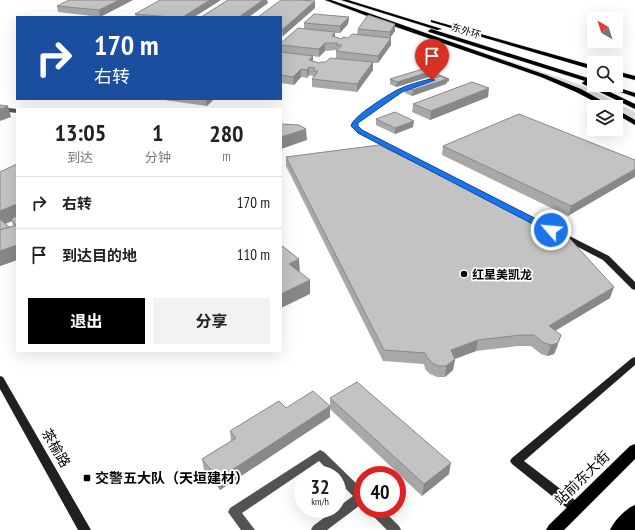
<!DOCTYPE html>
<html lang="zh">
<meta charset="utf-8">
<style>
:root{--surface:#fff;--page:#f2f2f2;--text:#222;--muted:#767676;--line:#e0e0e0;--accent:#000}
body{margin:0;font-family:"PT Sans Narrow","Noto Sans SC",sans-serif;background:var(--page);color:var(--text);height:100vh;display:flex;flex-direction:column;font-size:15px;white-space:nowrap}
*{box-sizing:border-box;margin:0}
p{font-size:13px;color:var(--muted)}
.icon{flex:none;width:22px;height:22px;fill:none;stroke:currentColor;stroke-width:2;stroke-linecap:round;stroke-linejoin:round}
.map{position:relative;flex:1;overflow:hidden}
.side{position:absolute;left:16px;top:108px;width:266px;height:244px;display:flex;flex-direction:column;background:var(--surface);border-radius:0px;box-shadow:0 4px 16px #0002}
.side>*{flex:none}
.banner{position:absolute;left:16px;top:16px;width:266px;height:84px;border-radius:0px;box-shadow:0 4px 16px #0002;background:#1a4fa0;color:#fff;overflow:hidden}
.needle{width:26px;rotate:321deg}
.buttons{position:absolute;left:587px;top:12px;display:grid;gap:8px}
.buttons a{display:grid;place-items:center;width:36px;height:36px;border-radius:0px;background:var(--surface);box-shadow:0 4px 16px #0002;font-size:20px}
.speed{position:absolute;left:294px;top:466px;display:flex;gap:8px;font-size:20px;font-weight:700;text-align:center}
.speed>*{display:grid;place-content:center;width:52px;height:52px;border-radius:50%;background:var(--surface);box-shadow:0 4px 16px #0002;line-height:1}
.speed small{font-size:10px;font-weight:400}
.speed .limit{border:6px solid #d22;background:#fff;color:#111}
.pin{position:absolute;display:grid;place-items:center;width:34px;height:34px;color:#fff;margin:-41px -17px;border-radius:50% 50% 50% 0;rotate:-45deg;box-shadow:0 0 4px #0007}
.pin .icon{rotate:45deg}
.me{position:absolute;width:44px;margin:-22px;rotate:297deg;stroke-linejoin:round;filter:drop-shadow(0 0 3px #0008)}
.turn{display:flex;align-items:center;gap:14px;height:84px;padding:0 12px;font-size:18px}
.turn .icon{width:52px;height:52px;stroke-width:2.5}
.turn b{display:block;font-size:28px;line-height:34px}
.eta{display:flex;justify-content:space-evenly;align-items:center;height:68px;text-align:center}
.eta b{font-size:24px;font-weight:700;line-height:28px}
.button{display:flex;gap:8px;margin-top:auto;padding:8px 12px}
.button a{flex:1;height:46px;border-radius:0px;background:var(--accent);color:#fff;font-size:16px;font-weight:700;line-height:46px;text-align:center}
.button a+a{background:var(--page);color:var(--text)}
ul{padding:0;list-style:none}
li{display:flex;align-items:center;gap:12px;height:52px;padding:0 12px;border-top:1px solid var(--line)}
li div{flex:1}
li b{display:block;font-size:15px}
li em{font-style:normal}
.map>svg:first-child{display:block}
</style>
<div class="map">
<svg width="635" height="530" viewBox="0 0 635 530">
<rect width="100%" height="100%" fill="#fff"/>
<path fill="#dadada" d="M366 14 567 80 588 88 635 112V120L616 107 566 83Z"/>
<g fill="none" stroke-linecap="round" stroke-linejoin="round">
<defs>
<g id="primary">
<path d="M325 0H331L546 75 581 89 613 107H605L576 92 541 77 399 28Z"/>
<path d="M341 0H348L442 29 437 30Z"/>
<path d="M431 20 594 66V70L431 22Z"/>
<path d="M431 29 594 80V84L589 82 635 104V109L583 84 582 83 585 81 429 32 428 31Z"/>
<path d="M616 71 635 76V80L616 75Z"/>
<path d="M600 85H610L635 93V97Z"/>
<path d="M616 109 635 120V125L616 114Z"/>
<path d="M635 444V459L564 530H546L549 525 630 446Z"/>
<path d="M635 505V530H610C614 521 625 509 635 505Z"/>
</g>
</defs>
<use href="#primary" stroke="#dbdbdb" stroke-width="1"/>
<g fill="#535353" fill-rule="evenodd">
<path d="M416 83 419 85 418 86 402 92 358 123V126L363 132 362 133H358L352 126 353 121 398 90Z"/>
<path d="M0 107 17 109V113L0 111Z"/>
<path d="M320 450 324 452 363 490V503L327 530H311L313 526 353 496 337 480V475H333L319 461 242 513 255 530H241L228 512 230 508Z"/>
<path d="M368 509H382L399 526 401 530H387L370 513Z"/>
</g>
<g fill="#202020" fill-rule="evenodd">
<path d="M360 130 609 256 635 282V290L632 289 603 260 358 133 357 132Z"/>
<path d="M635 357V365L524 461 580 504 582 508 580 512 576 513 572 512 512 464 510 461 512 458 632 358Z"/>
<path d="M0 376 3 377 91 530H78L0 389Z"/>
</g>
<use href="#primary" fill="#000" fill-rule="evenodd"/>
</g>
<g fill="#a8a8a8" fill-rule="evenodd">
<path d="M133 0 100 17 58 12 57 6Z"/>
<path d="M221 0 194 17H136L135 14Z"/>
<path d="M315 1V8L283 36H281V17Z"/>
<path d="M349 17 348 24 340 33H335V37L342 39 348 38 357 34 358 29 395 31 390 38 391 45 378 63H373V70L357 92 312 87V79L313 78V76L309 75 307 78 301 77 294 85 281 83V43L304 29V23ZM336 50V58L326 62 319 63 313 61V56L319 57 325 51Z"/>
<path d="M423 69 449 81 447 82 446 84 412 96 405 93 406 87 433 78 429 77 396 87 390 84V79Z"/>
<path d="M488 97 430 120 412 112 413 104Z"/>
<path d="M157 99H214L207 106Z"/>
<path d="M376 119 413 127 395 134 376 125Z"/>
<path d="M443 146 635 160 568 216 442 155Z"/>
<path d="M286 157 610 298 555 331 558 346 554 354 547 356 541 354 531 346H518L476 351 455 359 453 370 445 377H437L430 374 425 369 424 364 383 361 286 166Z"/>
<path d="M17 164V260L0 266V172ZM12 221 13 226 9 227 5 224Z"/>
<path d="M330 398 449 474 422 496 330 409Z"/>
<path d="M286 408 330 417 220 490 204 470 202 459 231 441 230 431Z"/>
</g>
<g fill="#888">
<path d="M119 0H133L100 17 99 10Z"/>
<path d="M210 0H221L194 17H183Z"/>
<path d="M263 0H267L268 3 249 17H239Z"/>
<path d="M315 1V8L283 36V29Z"/>
<path d="M349 17 348 24 340 33V26Z"/>
<path d="M395 24V31L389 39 390 32Z"/>
<path d="M335 32V39L332 36Z"/>
<path d="M391 38V45L378 63V56Z"/>
<path d="M325 43V51L319 57V49Z"/>
<path d="M313 56V63L309 60Z"/>
<path d="M373 62V70L357 92V84Z"/>
<path d="M309 67V75L307 78V70Z"/>
<path d="M301 69V77L294 85 293 77Z"/>
<path d="M429 72V77L396 87 397 82Z"/>
<path d="M447 79H449V81L447 82 446 84 412 96 413 90Z"/>
<path d="M489 88 488 97 430 120 431 111Z"/>
<path d="M206 99H214L207 106Z"/>
<path d="M8 106 11 117 0 121V109Z"/>
<path d="M414 121 413 127 395 134V128Z"/>
<path d="M306 129 307 140 281 149V137Z"/>
<path d="M635 169V177L568 216 571 206Z"/>
<path d="M17 204V219H11L12 221 0 226V211Z"/>
<path d="M17 245V260L0 266V251Z"/>
<path d="M299 259 300 273 289 264Z"/>
<path d="M310 280V294L281 308V294Z"/>
<path d="M614 287 610 298 546 336 549 326Z"/>
<path d="M561 335 554 354 547 356 551 345Z"/>
<path d="M478 340 476 351 449 361 451 350Z"/>
<path d="M455 359 453 370 445 377 446 366Z"/>
<path d="M330 406V417L220 490 218 479Z"/>
<path d="M451 463 449 474 422 496 424 484Z"/>
</g>
<g fill="#c3c3c3" stroke="#888">
<path d="M69 0H119L99 10 57 6Z"/>
<path d="M160 0H210L183 17H170L135 14Z"/>
<path d="M228 0H263L239 17H201Z"/>
<path d="M281 0H299L315 1 283 29H281V17H258Z"/>
<path d="M314 14 349 17 340 26 304 23Z"/>
<path d="M368 15 395 24 390 32 358 29Z"/>
<path d="M298 28 335 32 332 36 342 39 343 37 348 38 352 34 391 38 378 56 336 51 342 45H336L338 43H325L319 49 281 45V43Z"/>
<path d="M281 52 313 56 309 60 319 63 321 62H326L330 58 373 62 357 84 312 79 318 71H313L315 68 309 67 307 70 301 69 293 77 281 75Z"/>
<path d="M423 69 429 72 397 82 390 79Z"/>
<path d="M428 71H430L449 79H447L440 76 437 77 429 74V72Z"/>
<path d="M440 76 447 79 413 90 406 87Z"/>
<path d="M472 82 489 88 431 111 413 104Z"/>
<path d="M0 105 8 106 0 109Z"/>
<path d="M395 112 414 121 395 128 376 119Z"/>
<path d="M519 114 635 160V169L571 206 443 146Z"/>
<path d="M281 124 299 125 306 129 281 137Z"/>
<path d="M379 145 570 239 614 287 549 326 561 335 558 343 551 345 544 343 534 335H521L478 340 451 350 455 359 446 366H439L432 363 427 357 425 353 384 350 286 157Z"/>
<path d="M17 164V204L0 211V172Z"/>
<path d="M17 216V225H16L11 219Z"/>
<path d="M0 219 9 227 0 230Z"/>
<path d="M17 225V245L0 251V230Z"/>
<path d="M281 245 299 259 289 264 310 280 281 294Z"/>
<path d="M357 382 451 463 424 484 330 398Z"/>
<path d="M313 391 330 406 218 479 202 459 236 438 230 431 279 401 286 408Z"/>
</g>
<path fill="#1a73e8" stroke="#114b97" d="M430 79 435 80 402 92 358 123V126L362 130 554 228 556 230 554 232H548L358 133 351 126C353 116 388 95 397 90 407 85 419 82 430 79Z"/>
<g fill="#000" stroke="#fff" stroke-width="1.5">
<circle cx="464" cy="274" r="4"/>
<rect x="83" y="474" width="8" height="8" rx="2"/>
</g>
<g text-anchor="middle" dominant-baseline="central" stroke-width="3.5" stroke-linejoin="round" paint-order="stroke">
<g font-size="10" fill="#000" stroke="#fff">
<text transform="translate(466 31) rotate(17)">东外环</text>
</g>
<g font-size="12" font-weight="bold" fill="#000" stroke="#fff" text-anchor="start">
<text x="472" y="274">红星美凯龙</text>
</g>
<g font-size="14" fill="#000" stroke="#fff">
<text transform="translate(56 448) rotate(60)">茶榆路</text>
<text transform="translate(582 478) rotate(-44)">站前东大街</text>
</g>
<g font-size="14" font-weight="bold" fill="#000" stroke="#fff" text-anchor="start">
<text x="95" y="478">交警五大队（天垣建材）</text>
</g>
</g>
</svg>
<div class="buttons">
<a><svg class="needle" viewBox="-14 -14 28 28"><path d="M0-13l5 13h-10z" fill="#e53935"/><path d="M0 13l5-13h-10z" fill="#767676"/></svg></a>
<a><svg class="icon" aria-label="search" viewBox="0 0 24 24"><circle cx="10" cy="10" r="6"/><path d="M15 15l6 6"/></svg></a>
<a><svg class="icon" aria-label="layers" viewBox="0 0 24 24"><path d="M12 4l9 5-9 5-9-5zM3 14l9 5 9-5"/></svg></a>
</div>
<div class="speed"><div>32<small>km/h</small></div><div class="limit">40</div></div>
<div class="pin" style="left:432px;top:80px;background:#d93025"><svg class="icon" aria-label="arrive" viewBox="0 0 24 24"><path d="M6 21V4h12l-3 4 3 4H6"/></svg></div>
<svg class="me" style="left:551px;top:230px" viewBox="-20 -20 40 40"><circle r="17" fill="#1a73e8" stroke="#fff" stroke-width="3"/><path d="M0-11L8 9 0 5-8 9z" fill="#fff"/></svg>
<div class="banner">
<div class="turn"><svg class="icon" aria-label="right" viewBox="0 0 24 24"><path d="M7 20v-9h11M14 6l5 5-5 5"/></svg><div><b>170 m</b>右转</div></div>
</div>
<section class="side">
<div class="eta">
<div><b>13:05</b><p>到达</p></div>
<div><b>1</b><p>分钟</p></div>
<div><b>280</b><p>m</p></div>
</div>
<ul>
<li><svg class="icon" aria-label="right" viewBox="0 0 24 24"><path d="M7 20v-9h11M14 6l5 5-5 5"/></svg><div><b>右转</b></div><em>170 m</em></li>
<li><svg class="icon" aria-label="arrive" viewBox="0 0 24 24"><path d="M6 21V4h12l-3 4 3 4H6"/></svg><div><b>到达目的地</b></div><em>110 m</em></li>
</ul>
<div class="button"><a>退出</a><a>分享</a></div>
</section>
</div>
